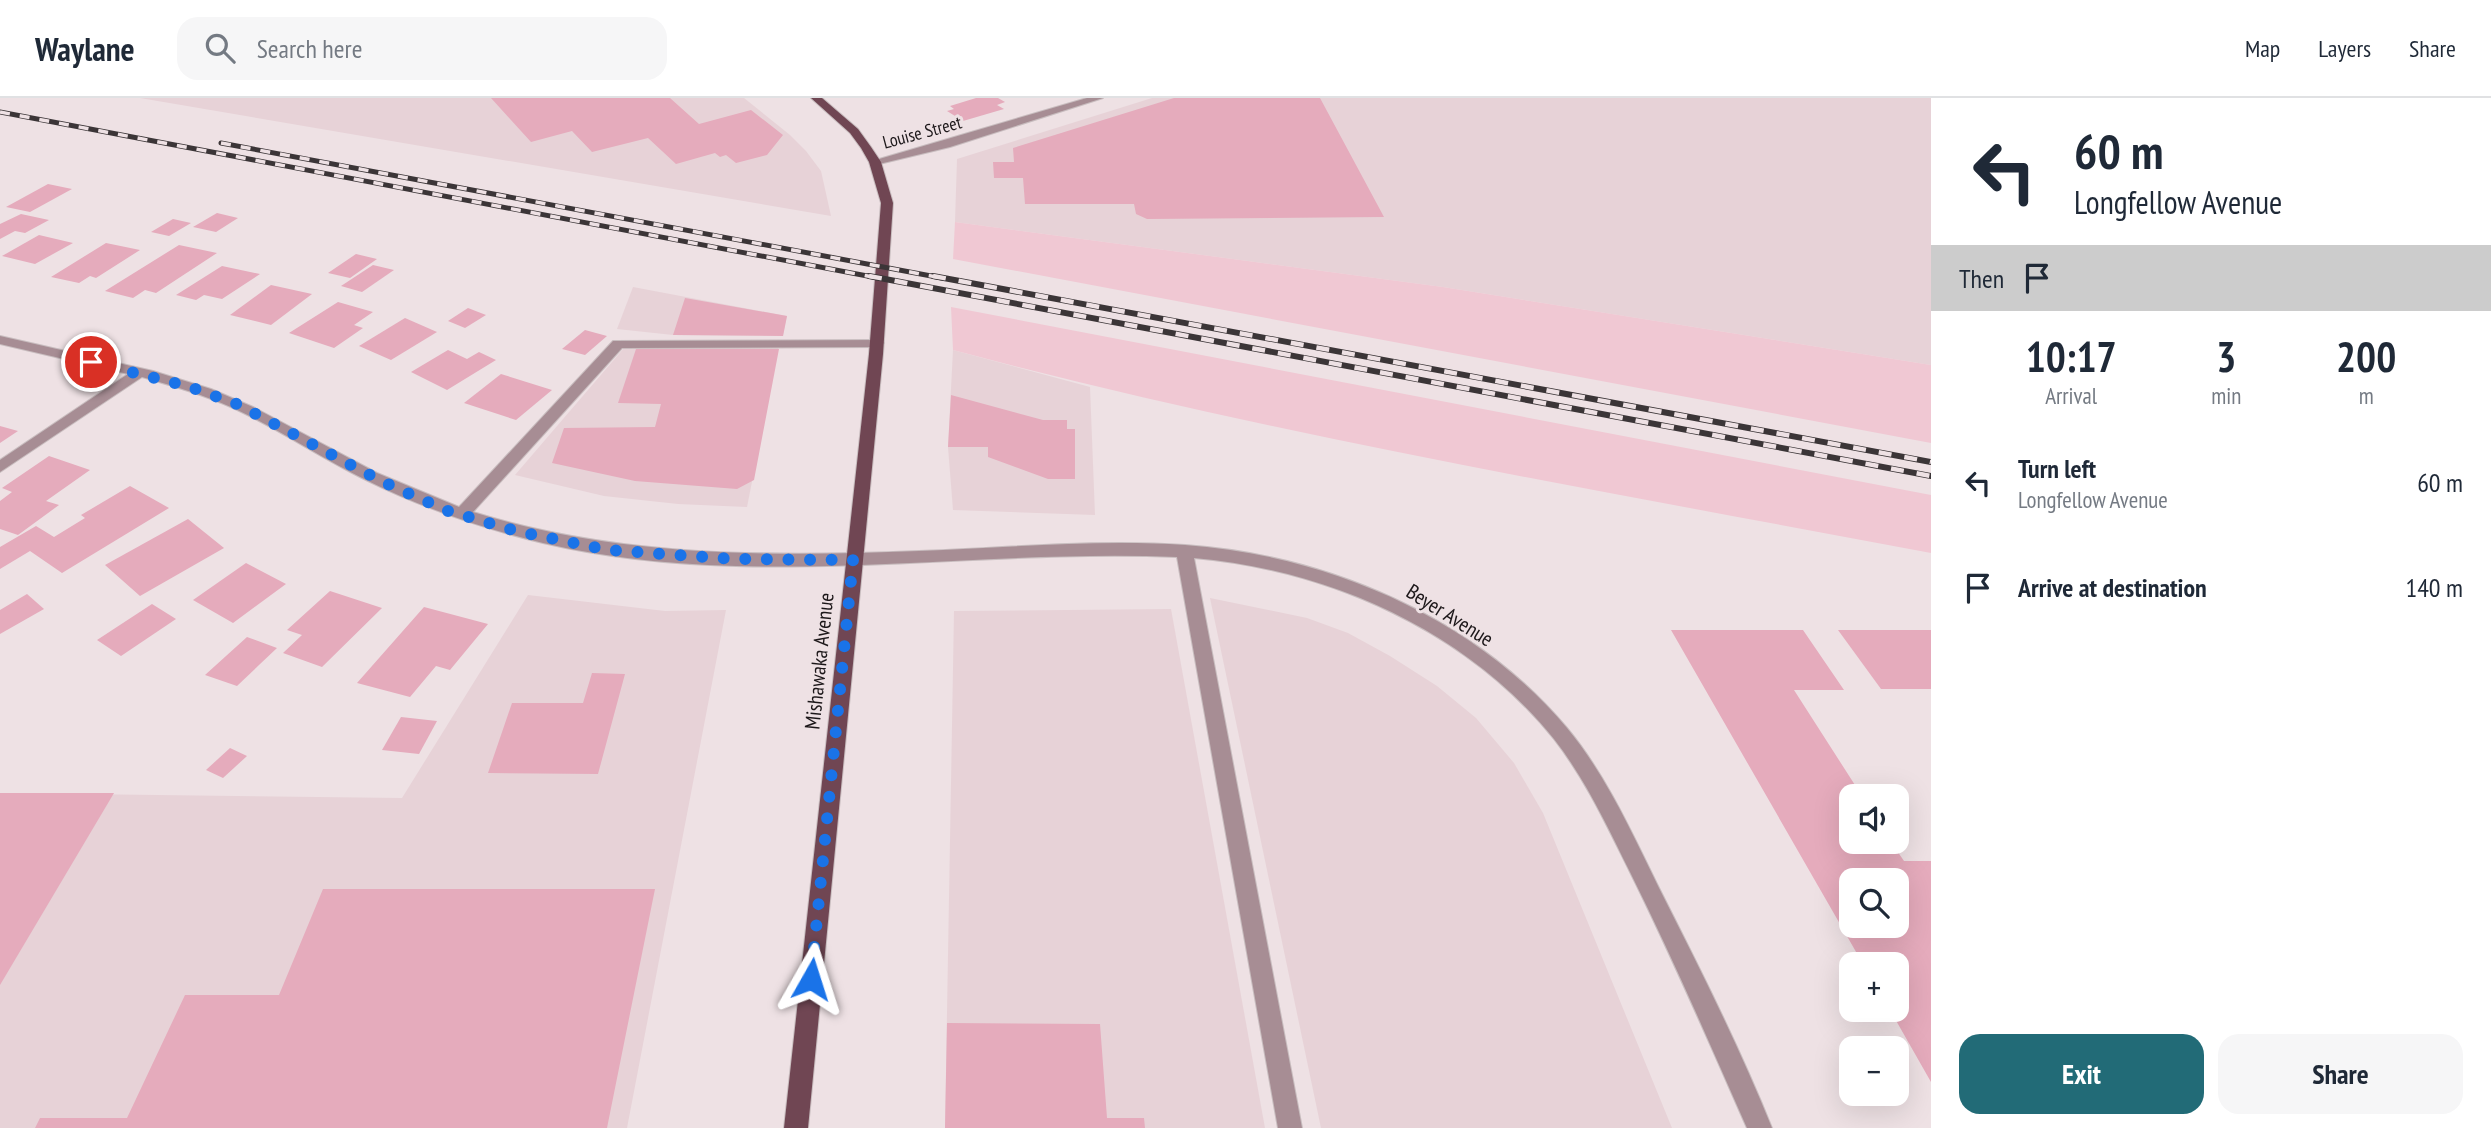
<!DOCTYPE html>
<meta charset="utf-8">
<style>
:root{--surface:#fff;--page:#f6f6f7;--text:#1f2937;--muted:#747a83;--line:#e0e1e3;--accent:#226b77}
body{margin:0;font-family:"PT Sans Narrow",sans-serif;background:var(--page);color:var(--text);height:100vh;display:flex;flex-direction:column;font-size:26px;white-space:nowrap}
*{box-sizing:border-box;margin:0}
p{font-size:23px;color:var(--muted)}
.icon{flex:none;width:38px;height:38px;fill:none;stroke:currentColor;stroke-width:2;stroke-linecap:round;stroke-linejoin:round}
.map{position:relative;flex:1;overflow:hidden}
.panel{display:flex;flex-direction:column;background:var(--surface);width:560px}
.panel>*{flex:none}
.top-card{background:#fff;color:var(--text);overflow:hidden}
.fabs{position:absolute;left:1839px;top:686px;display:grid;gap:14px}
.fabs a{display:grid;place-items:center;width:70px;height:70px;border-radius:14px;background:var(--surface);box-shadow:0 7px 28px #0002;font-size:35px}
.pin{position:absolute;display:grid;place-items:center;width:60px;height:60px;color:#fff;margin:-30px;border:4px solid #fff;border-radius:50%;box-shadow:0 2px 7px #0007}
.me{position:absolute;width:77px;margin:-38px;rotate:6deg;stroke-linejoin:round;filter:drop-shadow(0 0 5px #0008)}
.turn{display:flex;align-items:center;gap:24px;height:147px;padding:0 28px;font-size:32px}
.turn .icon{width:91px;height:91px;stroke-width:2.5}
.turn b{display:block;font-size:49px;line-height:60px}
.then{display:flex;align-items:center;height:66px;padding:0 28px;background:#0003;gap:14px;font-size:26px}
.eta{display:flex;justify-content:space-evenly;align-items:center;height:119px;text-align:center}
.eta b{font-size:42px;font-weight:600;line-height:49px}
.action{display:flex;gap:14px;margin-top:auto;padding:14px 28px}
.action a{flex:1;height:80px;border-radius:21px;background:var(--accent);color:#fff;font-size:28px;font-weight:600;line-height:80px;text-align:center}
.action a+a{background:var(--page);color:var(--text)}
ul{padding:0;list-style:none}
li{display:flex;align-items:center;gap:21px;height:105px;padding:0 28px}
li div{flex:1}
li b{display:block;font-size:26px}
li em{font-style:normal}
header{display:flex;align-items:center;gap:42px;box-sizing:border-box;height:98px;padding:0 35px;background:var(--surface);border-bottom:2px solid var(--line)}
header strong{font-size:33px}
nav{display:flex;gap:38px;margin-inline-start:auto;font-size:24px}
.search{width:490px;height:63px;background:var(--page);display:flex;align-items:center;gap:18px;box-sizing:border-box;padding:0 24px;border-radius:21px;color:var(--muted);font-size:26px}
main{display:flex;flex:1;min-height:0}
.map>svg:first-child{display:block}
</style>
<header>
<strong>Waylane</strong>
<div class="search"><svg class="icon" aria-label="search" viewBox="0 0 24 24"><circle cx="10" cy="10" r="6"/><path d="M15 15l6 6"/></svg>Search here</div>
<nav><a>Map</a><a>Layers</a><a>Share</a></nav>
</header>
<main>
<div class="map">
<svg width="1931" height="1030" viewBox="0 0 1931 1030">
<rect width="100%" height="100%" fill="#eee1e4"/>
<g fill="#e7d2d7">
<path d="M140 0H744L790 37 806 53 821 73 831 118Z"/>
<path d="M1152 0H1931V267L1443 189 955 124 957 61Z"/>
<path d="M633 189 787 218 783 238 673 237 617 231Z"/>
<path d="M779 247 747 409 678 406 604 398 515 377 624 250Z"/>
<path d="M953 252 1090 289 1095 417 953 412 948 349Z"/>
<path d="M528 497 665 513 726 512 627 1030H0V695L402 700Z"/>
<path d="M1210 500 1307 520 1348 535 1390 558 1437 588 1476 620 1514 665 1543 715 1672 1030H1321Z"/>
<path d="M1171 511 1265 1030H945L954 513Z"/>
</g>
<g fill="#f0c8d3">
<path d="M955 124 1443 189 1931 267V345L953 161Z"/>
<path d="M951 209 1931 397V455C1604 393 1275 338 953 252Z"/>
</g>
<g fill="#e5abbc" fill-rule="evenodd">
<path d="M491 0H670L699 26 751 12 783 37 767 57 736 65 726 57 720 59 715 55 676 66 648 40 592 54 572 33 531 44Z"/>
<path d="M976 0H998L1005 4 997 7 1004 11 963 23 947 13 954 11 950 8Z"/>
<path d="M1174 0H1320L1384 119 1147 121 1136 116 1134 106H1025L1023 80H994L993 64H1014L1013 50Z"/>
<path d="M48 86 72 91 30 114 6 109Z"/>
<path d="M217 115 238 120 216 134 193 129Z"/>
<path d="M21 116 49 122 25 135 15 133 0 141V126Z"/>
<path d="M173 121 191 125 169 138 151 134Z"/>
<path d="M39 137 73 145 35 166 2 158Z"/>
<path d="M106 145 140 152 96 180 90 178 79 185 51 179Z"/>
<path d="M179 147 217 155 156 195 145 192 133 200 105 193Z"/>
<path d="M356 156 377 161 350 180 328 175Z"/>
<path d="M373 167 394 172 362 194 341 188Z"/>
<path d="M222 168 260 176 222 201 204 197 196 202 176 197Z"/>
<path d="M271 187 312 196 271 227 230 217Z"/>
<path d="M685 200 787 218 783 238 673 237Z"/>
<path d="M338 204 373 214 354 227 363 230 334 250 289 235Z"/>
<path d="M468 210 486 217 465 230 448 223Z"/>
<path d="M405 220 437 234 391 262 359 248Z"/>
<path d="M585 232 607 238 585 257 562 251Z"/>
<path d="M636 251H779L754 382 737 391 635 383 552 365 564 330 655 329 661 306 618 305Z"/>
<path d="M448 252 467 261 479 254 496 262 447 292 411 274Z"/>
<path d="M501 276 552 292 516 322 464 305Z"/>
<path d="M951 297 1043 322H1067V331H1075V381H1048L988 359V349H948Z"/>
<path d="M0 328 18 333 0 345Z"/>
<path d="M49 358 90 372 46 403 59 407 18 437 0 431V403L12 394 2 390Z"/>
<path d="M130 388 169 410 62 475 30 453 0 471V449L36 428 54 439 85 420 81 417Z"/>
<path d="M188 421 224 450 140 498 105 467Z"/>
<path d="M246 465 286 486 233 525 193 502Z"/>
<path d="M330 493 382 510 322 569 283 555 302 537 287 532Z"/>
<path d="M27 496 44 511 0 536V512Z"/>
<path d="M152 506 176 521 121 558 97 542Z"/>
<path d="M424 509 488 526 450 572 436 568 410 599 357 585Z"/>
<path d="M1671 532H1803L1844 592H1794L1862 698H1852V744H1891L1904 763H1931V984L1890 912H1897V866H1863ZM1852 782H1897V828H1852Z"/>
<path d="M1838 532H1931V591H1881Z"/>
<path d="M247 539 277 550 237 588 205 577Z"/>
<path d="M592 575 625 576 598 676 488 675 512 605H583Z"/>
<path d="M401 619 437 623 419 656 382 652Z"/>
<path d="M230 650 247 658 223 680 206 672Z"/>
<path d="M0 695H114L0 887Z"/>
<path d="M323 791H655L607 1030H35L40 1020H127L185 897H279Z"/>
<path d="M947 925 1100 926 1107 1020H1144L1145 1030H945Z"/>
</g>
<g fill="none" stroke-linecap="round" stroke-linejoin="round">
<defs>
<g id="minor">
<path d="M1087 0H1103L950 49 875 67 869 64Z"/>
<path d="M0 238 153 273 211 291 253 309 377 375 459 409 613 243 882 242 884 245 877 249 622 250 473 414C618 459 769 459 919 453 1007 450 1097 441 1185 447 1327 457 1474 519 1567 630 1606 677 1632 735 1659 790 1699 869 1739 948 1772 1030H1747C1709 944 1672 858 1630 774 1607 728 1586 682 1554 641 1467 533 1330 472 1194 460L1302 1030H1278L1177 459C966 450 750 494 543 445 481 430 423 410 366 382 321 360 279 331 233 310 204 297 173 288 142 279L0 374V362L128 276 0 246Z"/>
</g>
<path id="major" d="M811 0H822L858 31 871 49 881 64 893 105 883 256 808 1030H784L869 256 881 105 869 64 861 50 850 35Z"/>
</defs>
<use href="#minor" stroke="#c8bdbf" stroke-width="2"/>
<use href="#major" stroke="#c8bdbf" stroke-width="2"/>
<use href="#minor" fill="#a78d94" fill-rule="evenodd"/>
<use href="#major" fill="#704653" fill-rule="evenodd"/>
<defs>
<g id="rail-far1">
<path d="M0 14 878 180"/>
<path d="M221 45 942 180"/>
</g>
<g id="rail">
<path d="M869 178 1931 378"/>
<path d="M933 178 1931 364"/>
</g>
</defs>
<use href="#rail-far1" stroke="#3b3537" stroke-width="5"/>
<use href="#rail" stroke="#3b3537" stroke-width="6"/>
<use href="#rail-far1" stroke="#eee1e4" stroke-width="3.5" stroke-dasharray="10" stroke-linecap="butt"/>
<use href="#rail" stroke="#eee1e4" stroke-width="4.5" stroke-dasharray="13" stroke-linecap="butt"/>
</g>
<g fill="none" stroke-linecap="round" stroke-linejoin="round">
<path stroke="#1a73e8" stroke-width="12" stroke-dasharray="0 21.6" d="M91 264 187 288 237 306 383 384 448 413 516 433 608 452 733 461 853 462 811 881"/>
</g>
<g text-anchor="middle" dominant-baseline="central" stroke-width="6" stroke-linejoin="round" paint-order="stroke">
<g font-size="18" fill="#1c1719" stroke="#eee1e4">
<text transform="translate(922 34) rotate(-15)">Louise Street</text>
</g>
<g font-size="21" fill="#1c1719" stroke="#eee1e4">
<text transform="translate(1450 517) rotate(32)">Beyer Avenue</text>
<text transform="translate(819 563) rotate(-84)">Mishawaka Avenue</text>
</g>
</g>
</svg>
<div class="fabs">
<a><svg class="icon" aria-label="sound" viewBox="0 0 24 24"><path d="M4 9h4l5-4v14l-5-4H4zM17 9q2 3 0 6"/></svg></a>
<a><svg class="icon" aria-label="search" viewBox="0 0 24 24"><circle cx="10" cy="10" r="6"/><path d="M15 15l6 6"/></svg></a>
<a>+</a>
<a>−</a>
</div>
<div class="pin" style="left:91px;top:264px;background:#d93025"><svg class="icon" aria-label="arrive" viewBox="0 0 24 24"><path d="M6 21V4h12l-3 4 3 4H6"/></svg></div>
<svg class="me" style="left:811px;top:881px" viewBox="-20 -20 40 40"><path d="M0-17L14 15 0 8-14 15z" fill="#1a73e8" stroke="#fff" stroke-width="4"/></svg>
</div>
<section class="panel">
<div class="top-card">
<div class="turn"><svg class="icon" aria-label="left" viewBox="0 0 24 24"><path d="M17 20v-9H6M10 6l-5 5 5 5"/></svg><div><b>60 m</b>Longfellow Avenue</div></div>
<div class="then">Then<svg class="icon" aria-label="arrive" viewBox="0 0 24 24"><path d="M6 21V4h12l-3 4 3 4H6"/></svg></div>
</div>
<div class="eta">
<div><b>10:17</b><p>Arrival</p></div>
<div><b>3</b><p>min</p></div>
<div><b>200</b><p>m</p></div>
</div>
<ul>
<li><svg class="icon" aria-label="left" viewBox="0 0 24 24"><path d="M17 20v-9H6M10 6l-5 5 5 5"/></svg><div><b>Turn left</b><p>Longfellow Avenue</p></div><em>60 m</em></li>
<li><svg class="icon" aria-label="arrive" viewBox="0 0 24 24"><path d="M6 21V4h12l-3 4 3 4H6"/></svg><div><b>Arrive at destination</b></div><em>140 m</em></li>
</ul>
<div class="action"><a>Exit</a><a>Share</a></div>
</section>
</main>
